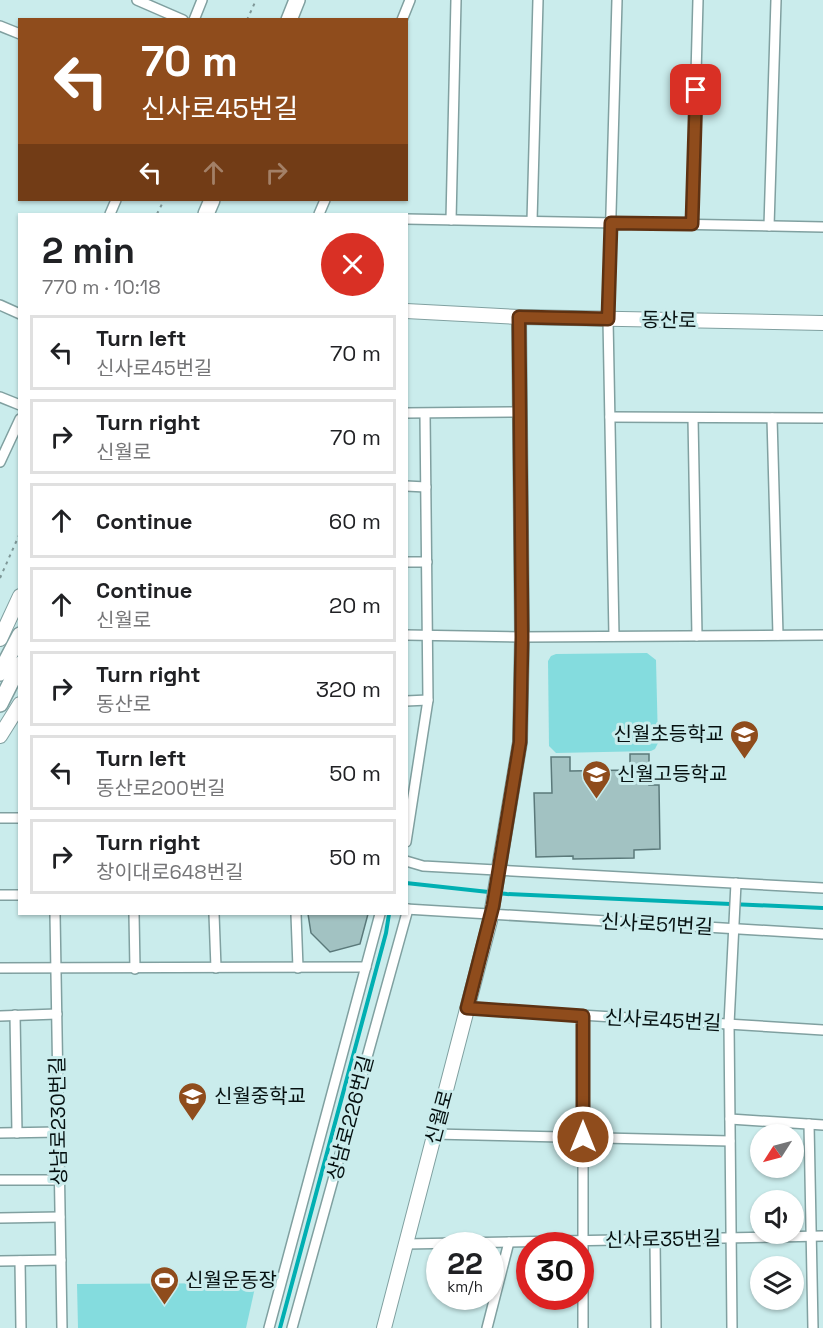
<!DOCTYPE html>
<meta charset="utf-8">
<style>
:root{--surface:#fff;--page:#f6f6f6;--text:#202124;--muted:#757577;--line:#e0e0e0}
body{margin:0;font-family:"Space Grotesk","Noto Sans KR",sans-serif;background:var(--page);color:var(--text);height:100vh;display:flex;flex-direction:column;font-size:22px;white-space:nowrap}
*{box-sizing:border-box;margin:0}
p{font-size:20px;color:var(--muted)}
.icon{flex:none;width:33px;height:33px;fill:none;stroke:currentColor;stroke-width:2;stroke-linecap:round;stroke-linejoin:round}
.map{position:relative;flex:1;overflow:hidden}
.panel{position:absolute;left:18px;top:213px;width:390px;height:702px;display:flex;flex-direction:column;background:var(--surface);border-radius:0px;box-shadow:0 2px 4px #0004}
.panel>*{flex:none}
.banner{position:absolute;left:18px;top:18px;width:390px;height:183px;border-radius:0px;box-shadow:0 2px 4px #0004;background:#8f4c1c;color:#fff;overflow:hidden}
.needle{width:39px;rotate:234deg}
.fabs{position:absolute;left:750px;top:1124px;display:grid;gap:12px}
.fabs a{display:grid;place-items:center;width:54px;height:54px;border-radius:50%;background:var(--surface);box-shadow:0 2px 4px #0004;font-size:30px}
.speed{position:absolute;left:426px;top:1232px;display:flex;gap:12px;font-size:30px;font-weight:700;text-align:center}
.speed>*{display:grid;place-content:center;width:78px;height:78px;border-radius:50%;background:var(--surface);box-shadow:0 2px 4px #0004;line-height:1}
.speed small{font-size:15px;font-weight:400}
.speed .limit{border:9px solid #d22;background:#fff;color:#111}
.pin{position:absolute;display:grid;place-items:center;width:51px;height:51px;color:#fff;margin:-26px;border-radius:12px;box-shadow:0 3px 9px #0006}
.me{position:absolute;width:66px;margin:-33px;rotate:0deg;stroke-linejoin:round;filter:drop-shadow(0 0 4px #0008)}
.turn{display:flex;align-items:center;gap:21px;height:126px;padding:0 24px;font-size:27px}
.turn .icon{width:78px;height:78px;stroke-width:2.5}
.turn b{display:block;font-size:42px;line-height:51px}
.lanes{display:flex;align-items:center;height:57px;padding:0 24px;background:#0003;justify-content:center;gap:30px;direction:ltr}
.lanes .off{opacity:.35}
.round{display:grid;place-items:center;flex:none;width:63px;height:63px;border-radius:32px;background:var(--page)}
.head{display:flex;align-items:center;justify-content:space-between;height:102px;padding:0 24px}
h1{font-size:36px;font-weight:600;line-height:45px}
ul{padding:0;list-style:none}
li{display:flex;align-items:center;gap:18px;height:75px;margin:0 12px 9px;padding:0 12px;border:3px solid var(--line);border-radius:0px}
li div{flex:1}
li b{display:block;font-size:22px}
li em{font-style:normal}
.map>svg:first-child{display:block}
</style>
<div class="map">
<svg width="823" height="1328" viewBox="0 0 823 1328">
<rect width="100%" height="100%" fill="#caecec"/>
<g fill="#84dcde">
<path d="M647 653 656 660 658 743 655 749 651 751 556 753 549 746 548 661 551 656 556 654Z"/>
<path d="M256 1283 246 1328H78L77 1284Z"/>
</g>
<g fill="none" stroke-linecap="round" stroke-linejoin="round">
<g stroke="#00afb2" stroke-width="4">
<path d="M406 883 507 894 823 908"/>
<path d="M280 1328 386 933 389 914"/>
</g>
</g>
<g fill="#a2c2c2" stroke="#5b797a" stroke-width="1.5">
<path d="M630 754H649V785H659L660 849 634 850V858L573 859V856L536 857 534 793H552L551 757H570V771L630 770Z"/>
<path d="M308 914H368L360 944 330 952 311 933Z"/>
</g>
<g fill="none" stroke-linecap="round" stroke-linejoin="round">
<defs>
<g id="street">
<path d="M137 0 183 20"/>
<path d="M194 20 202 0"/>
<path d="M402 20 410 0"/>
<path d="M0 26 20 34"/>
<path d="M110 214 116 200"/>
<path d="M319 214 325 200"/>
<path d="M406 219 823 227"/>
<path d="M451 220 456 0"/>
<path d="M532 221 538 0"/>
<path d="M692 224 698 0"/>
<path d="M769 226 776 0"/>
<path d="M0 305 20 314"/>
<path d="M0 397 20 405"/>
<path d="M406 413 520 412"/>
<path d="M610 417 823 418"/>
<path d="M693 418 697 636"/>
<path d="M772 418 778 635"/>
<path d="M0 462 20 419"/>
<path d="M406 486 426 487"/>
<path d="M406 562H427"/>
<path d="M406 635 522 637 823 635"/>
<path d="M614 636 608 319 617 0"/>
<path d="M406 701 428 700"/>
<path d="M0 818H20"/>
<path d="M406 842 428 700 425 414"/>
<path d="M406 861 423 866 823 888"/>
<path d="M0 895H20"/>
<path d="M406 909 823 934"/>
<path d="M55 914 62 1328"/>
<path d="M134 914 135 969"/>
<path d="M214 914 216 968"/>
<path d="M296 914 298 968"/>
<path d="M0 968 366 967"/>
<path d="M467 1008 823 1030"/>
<path d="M15 1015 17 1133"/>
<path d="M583 1015V1328"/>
<path d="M0 1016 57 1014"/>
<path d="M730 1119 823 1125"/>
<path d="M809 1124 813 1328"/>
<path d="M0 1133 59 1132"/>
<path d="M434 1134 730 1141"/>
<path d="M0 1180H59"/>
<path d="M0 1218 60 1217"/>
<path d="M655 1240 656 1328"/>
<path d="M406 1244 823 1236"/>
<path d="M0 1261 61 1260"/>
<path d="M20 1261 21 1328"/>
<path d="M269 1328 380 914"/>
<path d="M292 1328 408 909"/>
<path d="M487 1328 509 1242"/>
<path d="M732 1328 729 1024 736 883"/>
</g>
<g id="secondary">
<path d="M406 311 519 317 823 323"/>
<path d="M0 639 20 596"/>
<path d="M0 736 20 704"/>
<path d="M384 1328 490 921 520 742 522 637 519 317"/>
</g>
<g id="primary">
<path d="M289 20 297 0"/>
<path d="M206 214 212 200"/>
<path d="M0 673 20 635"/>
<path d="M0 704 20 664"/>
</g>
</defs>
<use href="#street" stroke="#80a0a0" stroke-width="12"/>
<use href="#secondary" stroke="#80a0a0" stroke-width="16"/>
<use href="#primary" stroke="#80a0a0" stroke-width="18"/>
<g stroke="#7e9797" stroke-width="2" stroke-dasharray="3 4.5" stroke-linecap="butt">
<path d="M247 20 256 0"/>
<path d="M157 214 164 200"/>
<path d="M0 578 20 533"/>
</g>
<use href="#street" stroke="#fff" stroke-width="9"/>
<use href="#secondary" stroke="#fff" stroke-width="14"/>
<use href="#primary" stroke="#fff" stroke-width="15"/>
</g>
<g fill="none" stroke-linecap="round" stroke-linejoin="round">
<defs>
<path id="route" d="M583 1137V1016L467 1008 493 906 520 742 522 637 519 317 608 319 611 223 692 224 696 90"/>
</defs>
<use href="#route" stroke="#5d3112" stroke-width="15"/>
<use href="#route" stroke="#8f4c1c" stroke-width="10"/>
</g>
<defs>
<symbol id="school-pin" viewBox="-11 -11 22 30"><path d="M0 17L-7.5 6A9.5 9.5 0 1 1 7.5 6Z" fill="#8f4c1c" stroke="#caecec"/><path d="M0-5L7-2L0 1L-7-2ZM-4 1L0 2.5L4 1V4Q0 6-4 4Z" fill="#fff"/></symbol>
<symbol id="stadium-pin" viewBox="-11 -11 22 30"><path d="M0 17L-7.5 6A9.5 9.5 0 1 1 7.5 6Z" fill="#8f4c1c" stroke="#caecec"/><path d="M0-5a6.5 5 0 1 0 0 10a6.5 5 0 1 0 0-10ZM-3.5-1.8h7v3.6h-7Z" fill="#fff"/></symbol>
</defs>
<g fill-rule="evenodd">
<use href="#school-pin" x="728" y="718" width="33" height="45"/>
<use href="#school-pin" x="580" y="758" width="33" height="45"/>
<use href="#school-pin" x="176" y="1080" width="33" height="45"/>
<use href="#stadium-pin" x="148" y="1264" width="33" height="45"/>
</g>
<g text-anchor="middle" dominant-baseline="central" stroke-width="6" stroke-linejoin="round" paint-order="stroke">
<g font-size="20" fill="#051010" stroke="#caecec">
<text transform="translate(669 320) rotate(1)">동산로</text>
<text transform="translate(657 924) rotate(3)">신사로51번길</text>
<text transform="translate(663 1020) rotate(3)">신사로45번길</text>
<text transform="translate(439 1117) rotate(-75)">신월로</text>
<text transform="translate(350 1118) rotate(-75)">상남로226번길</text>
<text transform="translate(58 1121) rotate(-91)">상남로230번길</text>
<text transform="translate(663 1239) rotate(-1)">신사로35번길</text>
</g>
<g font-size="20" fill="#051010" stroke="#caecec" text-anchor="start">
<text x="724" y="734" text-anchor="end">신월초등학교</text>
<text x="617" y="774">신월고등학교</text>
<text x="214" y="1096">신월중학교</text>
<text x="185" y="1280">신월운동장</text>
</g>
</g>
</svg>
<div class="fabs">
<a><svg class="needle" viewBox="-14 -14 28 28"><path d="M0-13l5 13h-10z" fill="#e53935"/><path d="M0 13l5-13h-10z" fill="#757577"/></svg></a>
<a><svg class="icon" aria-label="sound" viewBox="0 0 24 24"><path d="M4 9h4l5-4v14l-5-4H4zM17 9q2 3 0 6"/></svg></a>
<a><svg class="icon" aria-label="layers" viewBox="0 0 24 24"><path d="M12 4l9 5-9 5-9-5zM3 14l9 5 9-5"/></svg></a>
</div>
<div class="speed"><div>22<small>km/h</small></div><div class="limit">30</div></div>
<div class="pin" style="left:696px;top:90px;background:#d93025"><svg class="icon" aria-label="arrive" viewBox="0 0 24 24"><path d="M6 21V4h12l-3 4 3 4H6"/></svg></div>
<svg class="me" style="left:583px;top:1137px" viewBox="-20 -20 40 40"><circle r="17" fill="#8f4c1c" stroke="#fff" stroke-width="3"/><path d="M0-11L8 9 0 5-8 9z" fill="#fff"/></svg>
<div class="banner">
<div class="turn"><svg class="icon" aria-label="left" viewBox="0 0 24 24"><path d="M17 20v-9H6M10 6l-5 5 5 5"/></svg><div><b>70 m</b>신사로45번길</div></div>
<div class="lanes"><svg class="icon" aria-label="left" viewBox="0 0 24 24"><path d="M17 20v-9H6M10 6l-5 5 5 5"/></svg><svg class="icon off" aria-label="ahead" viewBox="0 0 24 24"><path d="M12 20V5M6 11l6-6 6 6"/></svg><svg class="icon off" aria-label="right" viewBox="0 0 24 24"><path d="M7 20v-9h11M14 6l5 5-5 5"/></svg></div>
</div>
<section class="panel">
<div class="head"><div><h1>2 min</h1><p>770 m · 10:18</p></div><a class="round" style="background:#d93025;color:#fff"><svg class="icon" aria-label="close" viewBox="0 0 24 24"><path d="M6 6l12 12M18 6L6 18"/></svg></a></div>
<ul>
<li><svg class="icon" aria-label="left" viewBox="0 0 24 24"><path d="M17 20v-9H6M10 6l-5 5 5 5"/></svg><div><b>Turn left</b><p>신사로45번길</p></div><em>70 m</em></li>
<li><svg class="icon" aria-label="right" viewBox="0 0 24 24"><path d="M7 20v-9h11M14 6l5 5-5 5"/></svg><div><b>Turn right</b><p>신월로</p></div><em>70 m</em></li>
<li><svg class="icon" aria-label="ahead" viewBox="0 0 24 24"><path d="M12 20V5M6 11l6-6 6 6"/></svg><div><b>Continue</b></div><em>60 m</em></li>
<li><svg class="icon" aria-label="ahead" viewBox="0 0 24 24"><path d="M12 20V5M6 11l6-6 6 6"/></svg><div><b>Continue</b><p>신월로</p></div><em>20 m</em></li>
<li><svg class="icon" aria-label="right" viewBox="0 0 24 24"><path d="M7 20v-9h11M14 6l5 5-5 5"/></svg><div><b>Turn right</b><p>동산로</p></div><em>320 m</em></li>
<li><svg class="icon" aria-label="left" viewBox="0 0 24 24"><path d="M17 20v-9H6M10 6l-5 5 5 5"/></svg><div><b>Turn left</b><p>동산로200번길</p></div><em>50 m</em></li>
<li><svg class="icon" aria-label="right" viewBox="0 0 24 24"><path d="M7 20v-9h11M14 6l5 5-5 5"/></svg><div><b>Turn right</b><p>창이대로648번길</p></div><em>50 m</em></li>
</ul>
</section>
</div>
